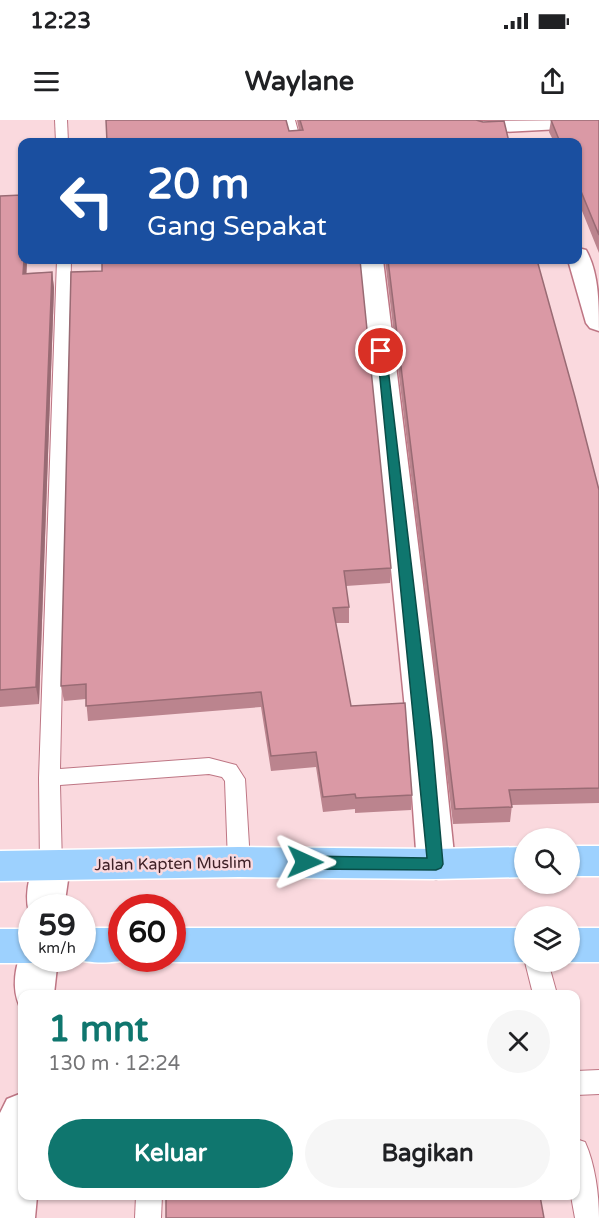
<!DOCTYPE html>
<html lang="id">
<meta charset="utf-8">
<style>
:root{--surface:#fff;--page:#f6f6f6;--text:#202124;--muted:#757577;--accent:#0f766e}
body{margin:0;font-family:"Varela Round",sans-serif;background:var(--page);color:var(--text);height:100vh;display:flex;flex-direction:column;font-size:22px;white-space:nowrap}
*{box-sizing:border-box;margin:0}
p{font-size:20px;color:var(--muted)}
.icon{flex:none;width:33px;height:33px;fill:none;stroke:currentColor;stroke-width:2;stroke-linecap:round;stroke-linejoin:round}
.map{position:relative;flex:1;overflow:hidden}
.drawer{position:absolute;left:18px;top:870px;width:562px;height:210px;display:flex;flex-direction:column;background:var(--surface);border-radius:12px;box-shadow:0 2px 4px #0004}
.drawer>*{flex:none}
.banner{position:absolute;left:18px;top:18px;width:564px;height:126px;border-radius:12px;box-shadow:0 2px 4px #0004;background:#1a4fa0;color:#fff;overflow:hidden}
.fabs{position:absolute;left:514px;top:708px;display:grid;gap:12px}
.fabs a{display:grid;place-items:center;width:66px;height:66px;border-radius:50%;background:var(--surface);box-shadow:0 2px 4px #0004;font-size:30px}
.speed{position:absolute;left:18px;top:774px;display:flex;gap:12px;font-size:30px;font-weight:700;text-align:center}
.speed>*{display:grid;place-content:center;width:78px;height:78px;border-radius:50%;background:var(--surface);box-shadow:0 2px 4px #0004;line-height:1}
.speed small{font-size:15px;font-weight:400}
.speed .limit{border:9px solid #d22;background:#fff;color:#111}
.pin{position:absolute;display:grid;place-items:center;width:51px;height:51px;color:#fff;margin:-26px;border:3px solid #fff;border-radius:50%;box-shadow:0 2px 6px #0007}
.me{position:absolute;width:66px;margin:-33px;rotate:91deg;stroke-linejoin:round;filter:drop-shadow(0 0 4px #0008)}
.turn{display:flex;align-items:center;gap:21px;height:126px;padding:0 30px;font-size:27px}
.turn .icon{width:78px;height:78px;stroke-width:2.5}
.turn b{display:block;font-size:42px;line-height:51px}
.round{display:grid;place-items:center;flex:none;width:63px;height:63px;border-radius:32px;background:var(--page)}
.summary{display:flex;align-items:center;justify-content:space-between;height:102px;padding:0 30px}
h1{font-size:36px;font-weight:700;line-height:45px;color:var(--accent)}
.primary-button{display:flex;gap:12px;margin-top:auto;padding:12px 30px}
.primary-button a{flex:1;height:69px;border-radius:36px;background:var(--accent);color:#fff;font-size:24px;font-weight:700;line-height:69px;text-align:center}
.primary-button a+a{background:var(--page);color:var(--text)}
.status{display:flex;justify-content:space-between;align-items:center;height:42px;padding:0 30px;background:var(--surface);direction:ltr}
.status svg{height:16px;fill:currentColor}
header{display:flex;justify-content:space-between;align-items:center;height:78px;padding:0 30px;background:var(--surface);font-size:27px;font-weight:700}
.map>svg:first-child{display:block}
</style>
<div class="status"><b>12:23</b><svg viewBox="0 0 49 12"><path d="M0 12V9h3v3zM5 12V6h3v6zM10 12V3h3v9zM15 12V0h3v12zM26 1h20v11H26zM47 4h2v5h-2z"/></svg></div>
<header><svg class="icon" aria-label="menu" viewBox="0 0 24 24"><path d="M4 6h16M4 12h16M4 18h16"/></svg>Waylane<svg class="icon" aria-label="share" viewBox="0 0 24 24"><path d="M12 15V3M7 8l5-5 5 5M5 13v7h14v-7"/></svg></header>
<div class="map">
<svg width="599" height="1098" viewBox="0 0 599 1098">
<rect width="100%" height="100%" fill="#fad9de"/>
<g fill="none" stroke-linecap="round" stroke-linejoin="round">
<defs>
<g id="lane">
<path d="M55 0H67L68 22H56Z"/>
<path d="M283 0H295L301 22H289Z"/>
<path d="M57 140H71L60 649 209 638 236 645 245 659 250 742 247 748 239 751 231 748 228 742 225 661 222 657 209 654 60 665 62 746 59 752 51 755 43 752 40 746 39 658Z"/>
<path d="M525 842H548L557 874H533Z"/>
<path d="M599 950V974L576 975V951Z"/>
<path d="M576 1019 585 1022C595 1044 599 1074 599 1098H575L571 1076H576Z"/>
<path d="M136 1076H162L161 1098H135Z"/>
</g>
<g id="street">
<path d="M599 0V7L482 13 475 11 472 7 475 3 482 1Z"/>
<path d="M578 128 586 130C599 153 599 184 599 211L590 208 586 203 568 140H578Z"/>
<path d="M360 140H383L442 619 455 744 449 755 436 759 423 755 417 744 408 619Z"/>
<path d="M51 731 64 735 70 746 64 788H32V799C22 781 29 753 38 735Z"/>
<path d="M32 823V838H58L54 874H22V888L20 887C11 868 15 845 24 826Z"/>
<path d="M22 973V1076H37L35 1098H0V993L7 979Z"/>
</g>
<g id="primary">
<rect x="570" y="726" width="29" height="30"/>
<path d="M239 727 436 729 525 727V757L436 759 239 757 0 761V731Z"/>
<path d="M82 808H122V838H131C115 844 89 844 73 838H82Z"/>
<path d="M172 808H525L526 842H172L163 838H172Z"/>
<path d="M570 808H599V842H569Z"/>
<path d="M0 809H32V838H44L32 843H0Z"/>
</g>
</defs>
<use href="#lane" stroke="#be7684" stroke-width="2"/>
<use href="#street" stroke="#be7684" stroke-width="3"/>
<use href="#primary" stroke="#fff" stroke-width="3"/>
<use href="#lane" fill="#fff" fill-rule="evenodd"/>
<use href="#street" fill="#fff" fill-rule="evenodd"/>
<use href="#primary" fill="#9dd1fe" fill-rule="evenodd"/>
</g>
<g fill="#bb848e">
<path d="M297 0H483L289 11 299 10Z"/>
<path d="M551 0H599V133L578 81V22H554L549 12Z"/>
<path d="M0 76 27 140 26 153 52 152 54 168 39 584 0 587Z"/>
<path d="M385 140H537L599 370V683L512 685 510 702 453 704Z"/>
<path d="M71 152 391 448 390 463 346 466 349 487V503H335L351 586 412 675 411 690 355 693V689L323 692 316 647 271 651 261 587 88 601 86 579 64 581 61 566Z"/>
</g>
<g fill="#996b74">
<path d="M24 140H27L26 169 23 154Z"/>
<path d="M52 152 54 168 39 584 36 567Z"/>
</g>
<g fill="#da99a5" stroke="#996b74" stroke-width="1.5">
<path d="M106 0H286L289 11 303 10 300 0H476L483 2 504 1 509 22H107Z"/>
<path d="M551 0H599V115L578 64V22H560Z"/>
<path d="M22 75V140H24L23 154 52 152 36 567 0 570V76Z"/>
<path d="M102 140H360L391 448 344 451 349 487 333 488 351 586 405 583 412 675 356 678 355 674 323 677 316 632 271 636 261 572 86 586V564L61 566 71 152 102 151Z"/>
<path d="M388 140H537L575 277 599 370V668L509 670 512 687 455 689Z"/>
<path d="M166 1076H540L544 1098H166Z"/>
</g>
<path fill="#0f766e" stroke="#0a4d48" stroke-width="1.5" d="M377 228H381L386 231 432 619 443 744 441 748 436 750 305 749 299 747 297 742 299 738 305 736 427 738Z"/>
<g text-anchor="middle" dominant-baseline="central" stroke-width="5" stroke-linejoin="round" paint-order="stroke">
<g font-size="16" fill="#3f2127" stroke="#fad9de">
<text transform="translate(173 744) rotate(-1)">Jalan Kapten Muslim</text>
</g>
</g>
</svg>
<div class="fabs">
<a><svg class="icon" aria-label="search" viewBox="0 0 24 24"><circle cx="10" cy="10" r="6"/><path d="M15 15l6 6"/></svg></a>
<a><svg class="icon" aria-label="layers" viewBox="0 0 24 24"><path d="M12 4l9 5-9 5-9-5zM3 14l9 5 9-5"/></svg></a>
</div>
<div class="speed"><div>59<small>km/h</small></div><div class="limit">60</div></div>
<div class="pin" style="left:381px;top:231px;background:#d93025"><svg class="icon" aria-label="arrive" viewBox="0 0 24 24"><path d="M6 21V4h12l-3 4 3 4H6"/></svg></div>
<svg class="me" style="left:305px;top:742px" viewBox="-20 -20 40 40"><path d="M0-17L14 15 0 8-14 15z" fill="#0f766e" stroke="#fff" stroke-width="4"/></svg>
<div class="banner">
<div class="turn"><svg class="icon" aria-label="left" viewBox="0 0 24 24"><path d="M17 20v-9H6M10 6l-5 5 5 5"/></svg><div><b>20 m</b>Gang Sepakat</div></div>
</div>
<section class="drawer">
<div class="summary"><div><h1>1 mnt</h1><p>130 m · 12:24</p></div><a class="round"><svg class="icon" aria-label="close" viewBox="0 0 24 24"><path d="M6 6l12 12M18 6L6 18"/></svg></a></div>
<div class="primary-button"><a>Keluar</a><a>Bagikan</a></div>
</section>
</div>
